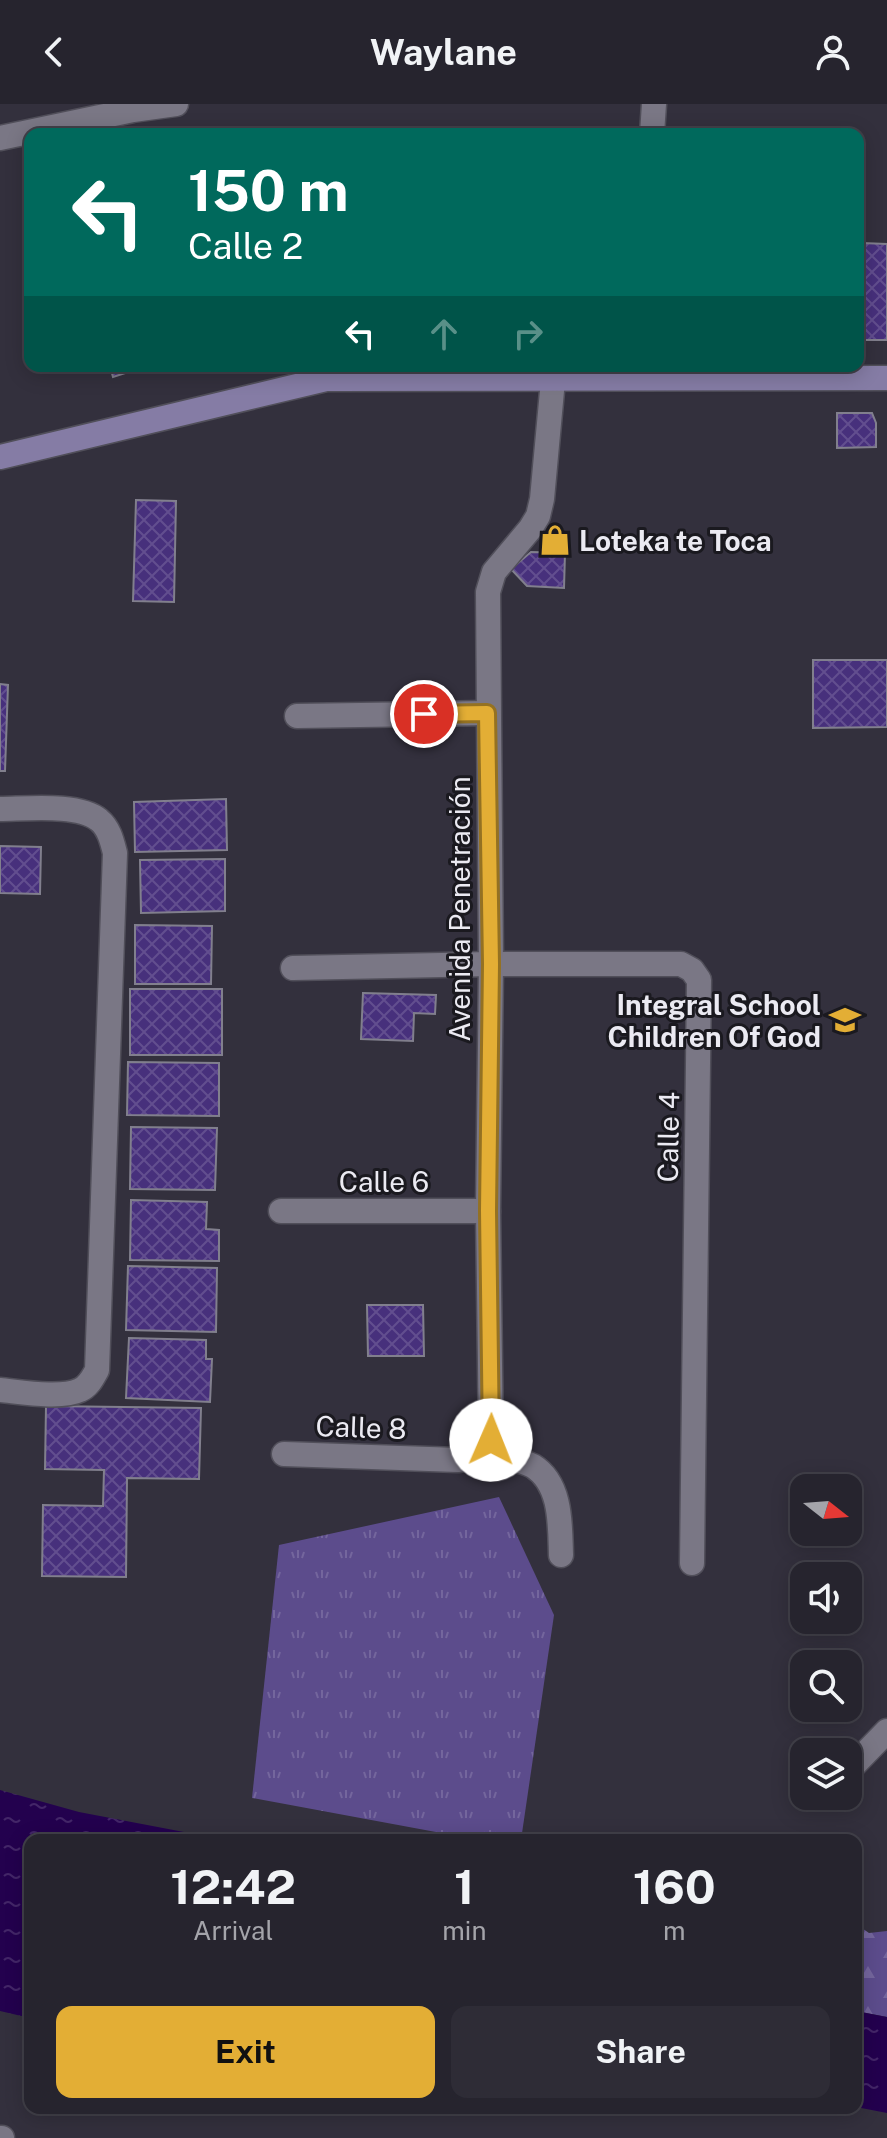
<!DOCTYPE html>
<meta charset="utf-8">
<style>
:root{--surface:#26242e;--page:#2e2c36;--text:#f1f3f6;--muted:#a4a4aa;--line:#42414a;--accent:#e3ae35}
body{margin:0;font-family:"Public Sans",sans-serif;background:var(--page);color:var(--text);height:100vh;display:flex;flex-direction:column;font-size:30px;white-space:nowrap}
*{box-sizing:border-box;margin:0}
p{font-size:26px;color:var(--muted)}
.icon{flex:none;width:44px;height:44px;fill:none;stroke:currentColor;stroke-width:2;stroke-linecap:round;stroke-linejoin:round}
.map{position:relative;flex:1;overflow:hidden}
.sheet{position:absolute;left:24px;top:1730px;width:838px;height:280px;display:flex;flex-direction:column;background:var(--surface);border-radius:16px;box-shadow:0 4px 20px #0003,0 0 0 2px var(--line)}
.sheet>*{flex:none}
.banner{position:absolute;left:24px;top:24px;width:840px;height:244px;border-radius:16px;box-shadow:0 4px 20px #0003,0 0 0 2px var(--line);background:#00695c;color:#fff;overflow:hidden}
.needle{width:52px;rotate:107deg}
.fabs{position:absolute;left:790px;top:1370px;display:grid;gap:16px}
.fabs a{display:grid;place-items:center;width:72px;height:72px;border-radius:16px;background:var(--surface);box-shadow:0 4px 20px #0003,0 0 0 2px var(--line);font-size:40px}
.pin{position:absolute;display:grid;place-items:center;width:68px;height:68px;color:#fff;margin:-34px;border:4px solid #fff;border-radius:50%;box-shadow:0 2px 8px #0007}
.me{position:absolute;width:88px;margin:-44px;rotate:1deg;stroke-linejoin:round;filter:drop-shadow(0 0 6px #0008)}
.turn{display:flex;align-items:center;gap:28px;height:168px;padding:0 32px;font-size:36px}
.turn .icon{width:104px;height:104px;stroke-width:2.5}
.turn b{display:block;font-size:56px;line-height:68px}
.lanes{display:flex;align-items:center;height:76px;padding:0 32px;background:#0003;justify-content:center;gap:40px;direction:ltr}
.lanes .off{opacity:.35}
.eta{display:flex;justify-content:space-evenly;align-items:center;height:136px;text-align:center}
.eta b{font-size:48px;font-weight:700;line-height:56px}
.cta{display:flex;gap:16px;margin-top:auto;padding:16px 32px}
.cta a{flex:1;height:92px;border-radius:16px;background:var(--accent);color:#111;font-size:32px;font-weight:700;line-height:92px;text-align:center}
.cta a+a{background:var(--page);color:var(--text)}
header{display:flex;justify-content:space-between;align-items:center;height:104px;padding:0 32px;background:var(--surface);font-size:36px;font-weight:700}
.map>svg:first-child{display:block}
</style>
<header><svg class="icon" aria-label="back" viewBox="0 0 24 24"><path d="M15 5l-7 7 7 7"/></svg>Waylane<svg class="icon" aria-label="person" viewBox="0 0 24 24"><circle cx="12" cy="8" r="4"/><path d="M4 21q1-7 8-7t8 7"/></svg></header>
<div class="map">
<svg width="887" height="2034" viewBox="0 0 887 2034">
<defs>
<pattern id="grass-tufts" width="24" height="20" patternUnits="userSpaceOnUse" patternTransform="scale(2)"><rect width="24" height="20" fill="#5c4c8c"/><path d="M3 7l-1-3M5 7V3M7 7l1-3M15 17l-1-3M17 17v-4M19 17l1-3" fill="none" stroke="#74669d"/></pattern>
<pattern id="forest-firs" width="22" height="20" patternUnits="userSpaceOnUse" patternTransform="scale(2)"><rect width="22" height="20" fill="#5c4c8c"/><path d="M5 1l3.5 6h-7zM16 11l3.5 6h-7z" fill="#74669d"/></pattern>
<pattern id="water-ripples" width="26" height="14" patternUnits="userSpaceOnUse" patternTransform="scale(2)"><rect width="26" height="14" fill="#23014e"/><path d="M2 4q2-2 4 0t4 0M15 11q2-2 4 0t4 0" fill="none" stroke="#432668"/></pattern>
<pattern id="building-cross-hatch" width="8" height="8" patternUnits="userSpaceOnUse" patternTransform="scale(2)"><rect width="8" height="8" fill="#47307c"/><path d="M0 0l8 8M0 8l8-8" fill="none" stroke="#624e8f"/></pattern>
</defs>
<rect width="100%" height="100%" fill="#33303d"/>
<path fill="url(#grass-tufts)" d="M499 1393 554 1511 521 1736H479L252 1694 279 1441Z"/>
<path fill="url(#forest-firs)" d="M856 1820 869 1829 887 1827V1913L856 1907Z"/>
<g fill="url(#water-ripples)">
<path d="M0 1686 79 1708 226 1736H30V1914L0 1907Z"/>
<path d="M856 1907 887 1913V2009L856 2003Z"/>
</g>
<g fill="url(#building-cross-hatch)" stroke="#817f8d" stroke-width="2">
<path d="M862 139 887 140V236H859Z"/>
<path d="M110 262H147L113 273Z"/>
<path d="M837 309H872L876 319V343L837 344Z"/>
<path d="M136 396 176 397 174 498 133 497Z"/>
<path d="M563 426 564 445 548 446 547 427Z"/>
<path d="M531 448 565 449 564 484 527 482 511 465Z"/>
<path d="M813 556H887V623L813 624Z"/>
<path d="M0 580 8 581 5 667H0Z"/>
<path d="M226 695 227 746 135 748 134 698Z"/>
<path d="M0 742 41 743 40 790 0 789Z"/>
<path d="M225 755V807L141 809 140 756Z"/>
<path d="M135 821 212 822 211 880H135Z"/>
<rect x="130" y="885" width="92" height="66"/>
<path d="M363 889 436 891 435 910 414 909 413 937 361 935Z"/>
<path d="M128 958 219 959V1012L127 1011Z"/>
<path d="M131 1023 217 1024 215 1086 130 1085Z"/>
<path d="M131 1096 207 1098 206 1125 219 1126V1157L130 1156Z"/>
<path d="M128 1162 217 1164 216 1228 126 1226Z"/>
<path d="M367 1201H423L424 1252H368Z"/>
<path d="M129 1234 206 1236V1255H212L210 1298 126 1294Z"/>
<path d="M46 1302 201 1304 199 1375 127 1374 126 1473 42 1472 43 1401 103 1402 104 1366 45 1365Z"/>
</g>
<g fill="none" stroke-linecap="round" stroke-linejoin="round">
<defs>
<g id="minor">
<path d="M652 30 654 0"/>
<path d="M0 34 133 6 176 0"/>
<path d="M297 612 487 609"/>
<path d="M0 705C25 705 79 699 99 716 109 724 112 737 115 749L97 1266C93 1273 89 1282 80 1286 61 1295 21 1288 0 1286"/>
<path d="M293 864 491 860H681L692 866 699 876 692 1459"/>
<path d="M281 1107H488"/>
<path d="M482 1348C498 1352 519 1355 533 1362 562 1380 560 1422 561 1451"/>
<path d="M284 1350 458 1356C474 1354 481 1350 491 1336L488 1107 491 860 488 488 494 468 530 425 538 412 542 395 553 276"/>
<path d="M848 1667 887 1627"/>
<path d="M0 2034H2"/>
</g>
<path id="secondary" d="M0 353 326 275 887 274"/>
</defs>
<use href="#minor" stroke="#514f5a" stroke-width="27"/>
<use href="#secondary" stroke="#514f5a" stroke-width="27"/>
<use href="#minor" stroke="#7a7785" stroke-width="24"/>
<use href="#secondary" stroke="#857ca5" stroke-width="24"/>
</g>
<g fill="none" stroke-linecap="round" stroke-linejoin="round">
<defs>
<path id="route" d="M424 610 487 609 491 860 488 1107 491 1336"/>
</defs>
<use href="#route" stroke="#947122" stroke-width="20"/>
<use href="#route" stroke="#e3ae35" stroke-width="14"/>
</g>
<defs>
<symbol id="shop-bare" viewBox="-9 -9 18 18"><path d="M-5-2.5h2.3a2.7 3.5 0 0 1 5.4 0H5L5.5 6h-11ZM-1.5-2.5h3a1.5 2.3 0 0 0-3 0Z" fill="#e3ae35" stroke="#1a191f" stroke-width="2.5" paint-order="stroke"/></symbol>
<symbol id="school-bare" viewBox="-9 -9 18 18"><path d="M0-5L7-2L0 1L-7-2ZM-4 1L0 2.5L4 1V4Q0 6-4 4Z" fill="#e3ae35" stroke="#1a191f" stroke-width="2.5" paint-order="stroke"/></symbol>
</defs>
<g fill-rule="evenodd">
<use href="#shop-bare" x="533" y="414" width="44" height="44"/>
<use href="#school-bare" x="823" y="894" width="44" height="44"/>
</g>
<g text-anchor="middle" dominant-baseline="central" stroke-width="6" stroke-linejoin="round" paint-order="stroke">
<g font-size="28" font-weight="bold" fill="#ebeaf2" stroke="#1a191f" text-anchor="start">
<text x="579" y="436">Loteka te Toca</text>
<text x="821" y="900" text-anchor="end">Integral School<tspan x="821" dy="32">Children Of God</tspan></text>
</g>
<g font-size="28" fill="#ebeaf2" stroke="#1a191f">
<text transform="translate(459 805) rotate(-90)">Avenida Penetración</text>
<text transform="translate(668 1033) rotate(-89)">Calle 4</text>
<text x="384" y="1077">Calle 6</text>
<text transform="translate(361 1323) rotate(2)">Calle 8</text>
</g>
</g>
</svg>
<div class="fabs">
<a><svg class="needle" viewBox="-14 -14 28 28"><path d="M0-13l5 13h-10z" fill="#e53935"/><path d="M0 13l5-13h-10z" fill="#a4a4aa"/></svg></a>
<a><svg class="icon" aria-label="sound" viewBox="0 0 24 24"><path d="M4 9h4l5-4v14l-5-4H4zM17 9q2 3 0 6"/></svg></a>
<a><svg class="icon" aria-label="search" viewBox="0 0 24 24"><circle cx="10" cy="10" r="6"/><path d="M15 15l6 6"/></svg></a>
<a><svg class="icon" aria-label="layers" viewBox="0 0 24 24"><path d="M12 4l9 5-9 5-9-5zM3 14l9 5 9-5"/></svg></a>
</div>
<div class="pin" style="left:424px;top:610px;background:#d93025"><svg class="icon" aria-label="arrive" viewBox="0 0 24 24"><path d="M6 21V4h12l-3 4 3 4H6"/></svg></div>
<svg class="me" style="left:491px;top:1336px" viewBox="-20 -20 40 40"><circle r="19" fill="#fff"/><path d="M0-13L10 11 0 6-10 11z" fill="#e3ae35"/></svg>
<div class="banner">
<div class="turn"><svg class="icon" aria-label="left" viewBox="0 0 24 24"><path d="M17 20v-9H6M10 6l-5 5 5 5"/></svg><div><b>150 m</b>Calle 2</div></div>
<div class="lanes"><svg class="icon" aria-label="left" viewBox="0 0 24 24"><path d="M17 20v-9H6M10 6l-5 5 5 5"/></svg><svg class="icon off" aria-label="ahead" viewBox="0 0 24 24"><path d="M12 20V5M6 11l6-6 6 6"/></svg><svg class="icon off" aria-label="right" viewBox="0 0 24 24"><path d="M7 20v-9h11M14 6l5 5-5 5"/></svg></div>
</div>
<section class="sheet">
<div class="eta">
<div><b>12:42</b><p>Arrival</p></div>
<div><b>1</b><p>min</p></div>
<div><b>160</b><p>m</p></div>
</div>
<div class="cta"><a>Exit</a><a>Share</a></div>
</section>
</div>
